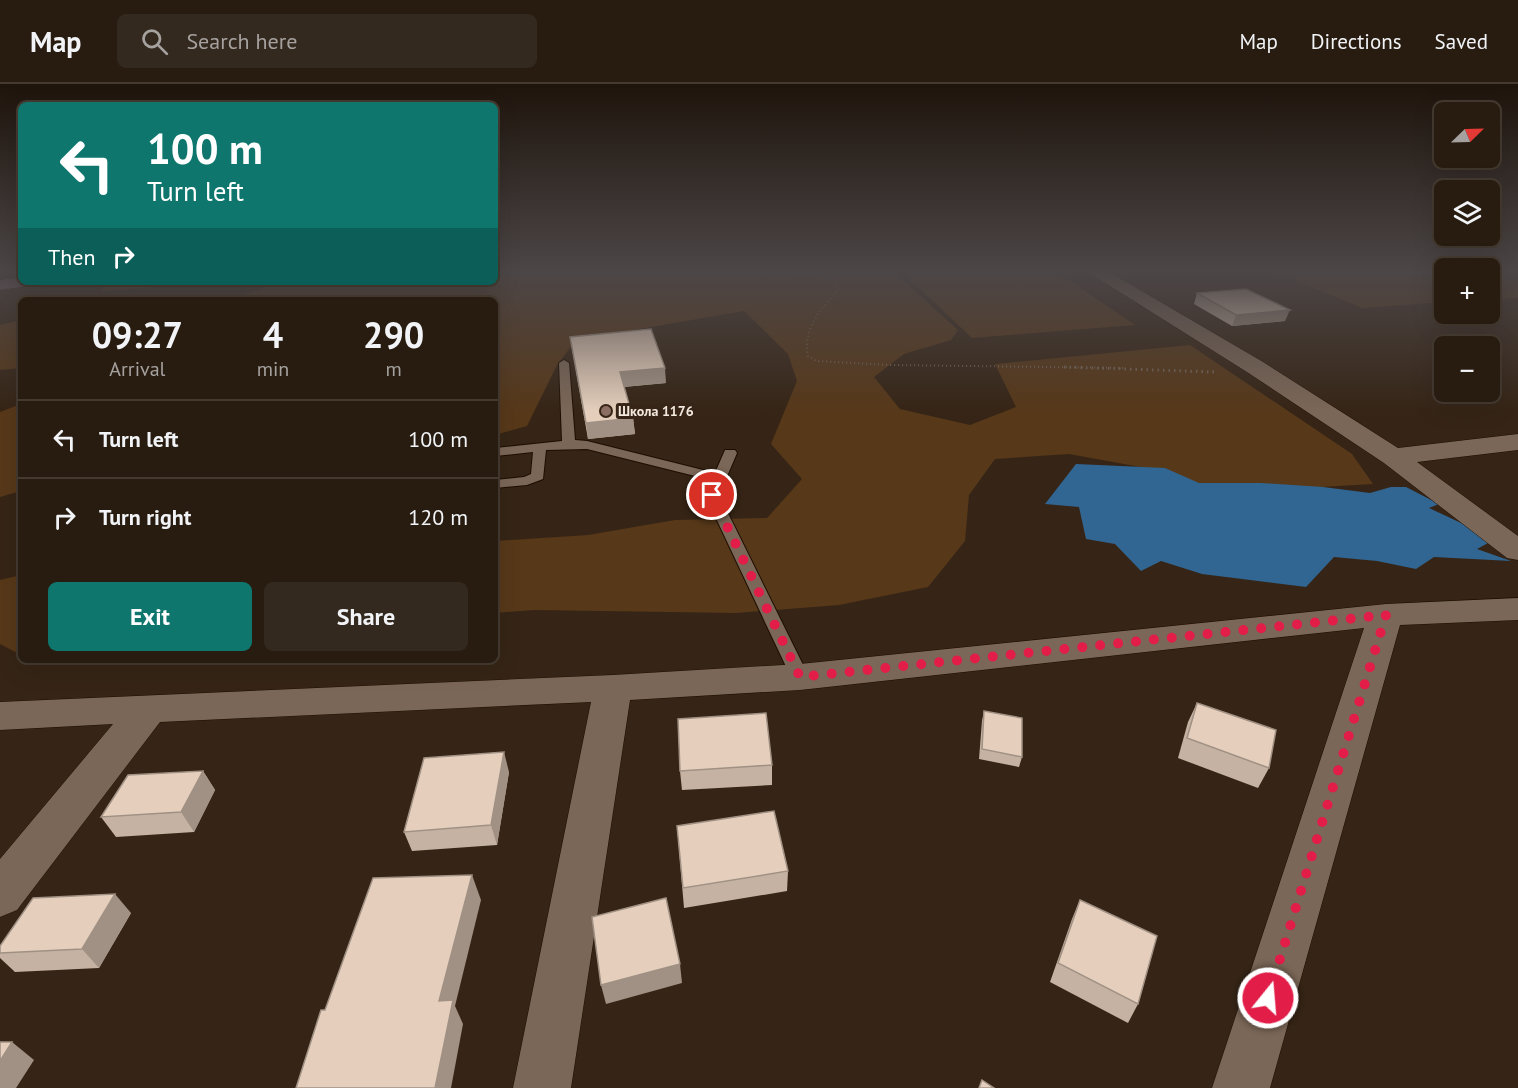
<!DOCTYPE html>
<meta charset="utf-8">
<style>
:root{--surface:#281c10;--page:#34291e;--text:#f1f3f6;--muted:#a5a19f;--line:#443a30;--accent:#0f766e}
body{margin:0;font-family:"PT Sans",sans-serif;background:var(--page);color:var(--text);height:100vh;display:flex;flex-direction:column;font-size:22px;white-space:nowrap}
*{box-sizing:border-box;margin:0}
p{font-size:20px;color:var(--muted)}
.icon{flex:none;width:33px;height:33px;fill:none;stroke:currentColor;stroke-width:2;stroke-linecap:round;stroke-linejoin:round}
.map{position:relative;flex:1;overflow:hidden}
.panel{position:absolute;left:18px;top:213px;width:480px;height:366px;display:flex;flex-direction:column;background:var(--surface);border-radius:9px;box-shadow:0 6px 24px #0002,0 0 0 2px var(--line)}
.panel>*{flex:none}
.hud{position:absolute;left:18px;top:18px;width:480px;height:183px;border-radius:9px;box-shadow:0 6px 24px #0002,0 0 0 2px var(--line);background:#0f766e;color:#fff;overflow:hidden}
.needle{width:39px;rotate:67deg}
.fabs{position:absolute;left:1434px;top:18px;display:grid;gap:12px}
.fabs a{display:grid;place-items:center;width:66px;height:66px;border-radius:9px;background:var(--surface);box-shadow:0 6px 24px #0002,0 0 0 2px var(--line);font-size:30px}
.pin{position:absolute;display:grid;place-items:center;width:51px;height:51px;color:#fff;margin:-26px;border:3px solid #fff;border-radius:50%;box-shadow:0 2px 6px #0007}
.me{position:absolute;width:66px;margin:-33px;rotate:17deg;stroke-linejoin:round;filter:drop-shadow(0 0 4px #0008)}
.turn{display:flex;align-items:center;gap:21px;height:126px;padding:0 30px;font-size:27px}
.turn .icon{width:78px;height:78px;stroke-width:2.5}
.turn b{display:block;font-size:42px;line-height:51px}
.then{display:flex;align-items:center;height:57px;padding:0 30px;background:#0003;gap:12px;font-size:22px}
.eta{display:flex;justify-content:space-evenly;align-items:center;height:102px;text-align:center}
.eta b{font-size:36px;font-weight:600;line-height:42px}
.button{display:flex;gap:12px;margin-top:auto;padding:12px 30px}
.button a{flex:1;height:69px;border-radius:9px;background:var(--accent);color:#fff;font-size:24px;font-weight:600;line-height:69px;text-align:center}
.button a+a{background:var(--page);color:var(--text)}
ul{padding:0;list-style:none}
li{display:flex;align-items:center;gap:18px;height:78px;padding:0 30px;border-top:2px solid var(--line)}
li div{flex:1}
li b{display:block;font-size:22px}
li em{font-style:normal}
header{display:flex;align-items:center;gap:36px;box-sizing:border-box;height:84px;padding:0 30px;background:var(--surface);border-bottom:2px solid var(--line)}
header strong{font-size:28px}
nav{display:flex;gap:33px;margin-inline-start:auto;font-size:21px}
.search{width:420px;height:54px;background:var(--page);display:flex;align-items:center;gap:15px;box-sizing:border-box;padding:0 21px;border-radius:9px;color:var(--muted);font-size:22px}
.map>svg:first-child{display:block}
</style>
<header>
<strong>Map</strong>
<div class="search"><svg class="icon" aria-label="search" viewBox="0 0 24 24"><circle cx="10" cy="10" r="6"/><path d="M15 15l6 6"/></svg>Search here</div>
<nav><a>Map</a><a>Directions</a><a>Saved</a></nav>
</header>
<div class="map">
<svg width="1518" height="1004" viewBox="0 0 1518 1004">
<rect width="100%" height="100%" fill="#362516"/>
<g fill="#573819">
<path d="M495 188H894L958 246 951 256 904 270 874 293 900 325 970 341 1016 323 995 280 1190 261 1352 370 1373 400 1268 406 1185 404 1146 384 1069 370 995 375 969 411 965 457 928 503 839 521 736 529 534 526 495 529V457L588 451 675 436 767 434 802 395 771 360 797 297 788 270 744 227 576 256 557 281 527 342 495 351V216H222L241 212 280 198H495Z"/>
<path d="M902 188H1057L1135 241 972 254Z"/>
<path d="M1275 188H1444V218L1362 224Z"/>
<path d="M1490 188 1518 198V214L1490 215Z"/>
<path d="M108 198H204L100 208Z"/>
<path d="M21 236V284L0 286V241Z"/>
<path d="M21 320V407L0 413V328Z"/>
<path d="M21 491V571L0 560V496Z"/>
</g>
<path fill="#316592" d="M1076 380 1165 384 1199 399H1261L1323 403 1370 409 1391 403H1406L1439 420 1429 424 1474 445 1488 459 1477 465 1511 477 1434 473 1416 485 1377 477 1334 473 1306 503 1202 490 1161 477 1141 487 1115 460 1086 455 1079 423 1045 420Z"/>
<g fill="none" stroke-linecap="round" stroke-linejoin="round">
<defs>
<path id="lane" d="M564 276 569 279 575 356 587 357 715 389 725 366H735L737 369 719 411 809 593 807 598 800 600 793 598 791 593 705 411 711 396 587 365 546 366 543 395 527 401 495 404V396L524 393 531 390 533 368 495 372V364L562 357 559 279Z"/>
<g id="street">
<path d="M1088 188H1109L1263 278 1398 364 1518 350V366L1417 378 1518 452V476L1507 474 1384 379 1247 288Z"/>
<path d="M1518 514V536L1400 541 1270 1004H1212L1364 544 800 606 630 616 571 1004H513L591 618 160 638 17 826 0 833V775L113 640 0 646V618L613 591 800 580 1386 520Z"/>
</g>
<path id="secondary" d="M21 193V198H32L29 202 0 206V196Z"/>
</defs>
<use href="#lane" stroke="#1d0e02" stroke-width="2"/>
<use href="#street" stroke="#1d0e02" stroke-width="1"/>
<use href="#secondary" stroke="#1d0e02" stroke-width="1"/>
<path stroke="#746558" stroke-width="2" stroke-dasharray="1 3" stroke-linecap="butt" d="M793 188 834 196 838 207C821 224 802 246 808 272L816 277 890 281 1126 284"/>
<path stroke="#746558" stroke-width="3" stroke-dasharray="1.5 4" stroke-linecap="butt" d="M1064 283 1217 288"/>
<use href="#lane" fill="#7b6757" fill-rule="evenodd"/>
<use href="#street" fill="#7b6757" fill-rule="evenodd"/>
<use href="#secondary" fill="#886b7c" fill-rule="evenodd"/>
</g>
<g fill="#c5b2a2">
<path d="M1197 209 1285 237 1232 242 1194 220Z"/>
<path d="M570 253 666 299 624 303 633 334 635 350 588 355Z"/>
<path d="M1197 619 1269 684 1258 704 1178 674 1188 638Z"/>
<path d="M984 627 1022 673 1019 683 979 675 982 637Z"/>
<path d="M772 681V701L682 706 680 687Z"/>
<path d="M203 687 215 706 194 748 116 753 101 733Z"/>
<path d="M509 688 497 761 412 767 404 748Z"/>
<path d="M677 742 788 787 787 807 684 824Z"/>
<path d="M1080 816 1138 920 1128 939 1050 898 1072 835Z"/>
<path d="M131 829 99 884 15 888 0 874V862Z"/>
</g>
<g fill="#a09184">
<path d="M1290 226 1285 237 1232 242 1236 231Z"/>
<path d="M665 284 666 299 622 303 620 288Z"/>
<path d="M633 334 635 350 588 355 586 339Z"/>
<path d="M504 668 509 688 497 761 491 741Z"/>
<path d="M203 687 215 706 194 748 181 728Z"/>
<path d="M472 791 481 816 455 922 463 940 451 1004H435L439 917Z"/>
<path d="M115 810 131 829 99 884 82 865Z"/>
<path d="M680 880 682 899 606 920 601 901Z"/>
<path d="M12 958 34 976 16 1004H0V977Z"/>
</g>
<g fill="#e5cfbc" stroke="#a09184" stroke-width="1.5">
<path d="M1246 205 1290 226 1236 231 1197 209Z"/>
<path d="M651 245 665 284 620 288 633 334 586 339 570 253Z"/>
<path d="M1197 619 1276 646 1269 684 1187 654Z"/>
<path d="M984 627 1022 634V673L982 665Z"/>
<path d="M766 629 772 681 680 687 678 635Z"/>
<path d="M504 668 491 741 404 748 424 674Z"/>
<path d="M203 687 181 728 101 733 128 691Z"/>
<path d="M774 727 788 787 683 804 677 742Z"/>
<path d="M472 791 439 917 453 916 435 1004H296L321 926H325L373 794Z"/>
<path d="M115 810 82 865 0 869V862L33 814Z"/>
<path d="M666 814 680 880 601 901 592 833Z"/>
<path d="M1080 816 1157 852 1138 920 1058 879Z"/>
<path d="M0 958H12L0 977Z"/>
<path d="M982 996 994 1004H979Z"/>
</g>
<linearGradient id="sky" x2="0" y2="1"><stop stop-color="#1e140c"/><stop offset="0.57" stop-color="#4c4647"/><stop offset="1" stop-color="#4c4647" stop-opacity="0"/></linearGradient>
<rect width="1518" height="328" fill="url(#sky)"/>
<g fill="none" stroke-linecap="round" stroke-linejoin="round">
<path stroke="#e11d48" stroke-width="10" stroke-dasharray="0 18" d="M712 411 800 593 1386 531 1268 914"/>
</g>
<circle fill="#8d6e63" stroke="#362516" stroke-width="2" cx="606" cy="327" r="6"/>
<g text-anchor="middle" dominant-baseline="central" stroke-width="6" stroke-linejoin="round" paint-order="stroke">
<g font-size="14" font-weight="bold" fill="#f3e8de" stroke="#362516" text-anchor="start">
<text x="618" y="327">Школа 1176</text>
</g>
</g>
</svg>
<div class="fabs">
<a><svg class="needle" viewBox="-14 -14 28 28"><path d="M0-13l5 13h-10z" fill="#e53935"/><path d="M0 13l5-13h-10z" fill="#a5a19f"/></svg></a>
<a><svg class="icon" aria-label="layers" viewBox="0 0 24 24"><path d="M12 4l9 5-9 5-9-5zM3 14l9 5 9-5"/></svg></a>
<a>+</a>
<a>−</a>
</div>
<div class="pin" style="left:712px;top:411px;background:#d93025"><svg class="icon" aria-label="arrive" viewBox="0 0 24 24"><path d="M6 21V4h12l-3 4 3 4H6"/></svg></div>
<svg class="me" style="left:1268px;top:914px" viewBox="-20 -20 40 40"><circle r="17" fill="#e11d48" stroke="#fff" stroke-width="3"/><path d="M0-11L8 9 0 5-8 9z" fill="#fff"/></svg>
<div class="hud">
<div class="turn"><svg class="icon" aria-label="left" viewBox="0 0 24 24"><path d="M17 20v-9H6M10 6l-5 5 5 5"/></svg><div><b>100 m</b>Turn left</div></div>
<div class="then">Then<svg class="icon" aria-label="right" viewBox="0 0 24 24"><path d="M7 20v-9h11M14 6l5 5-5 5"/></svg></div>
</div>
<section class="panel">
<div class="eta">
<div><b>09:27</b><p>Arrival</p></div>
<div><b>4</b><p>min</p></div>
<div><b>290</b><p>m</p></div>
</div>
<ul>
<li><svg class="icon" aria-label="left" viewBox="0 0 24 24"><path d="M17 20v-9H6M10 6l-5 5 5 5"/></svg><div><b>Turn left</b></div><em>100 m</em></li>
<li><svg class="icon" aria-label="right" viewBox="0 0 24 24"><path d="M7 20v-9h11M14 6l5 5-5 5"/></svg><div><b>Turn right</b></div><em>120 m</em></li>
</ul>
<div class="button"><a>Exit</a><a>Share</a></div>
</section>
</div>
